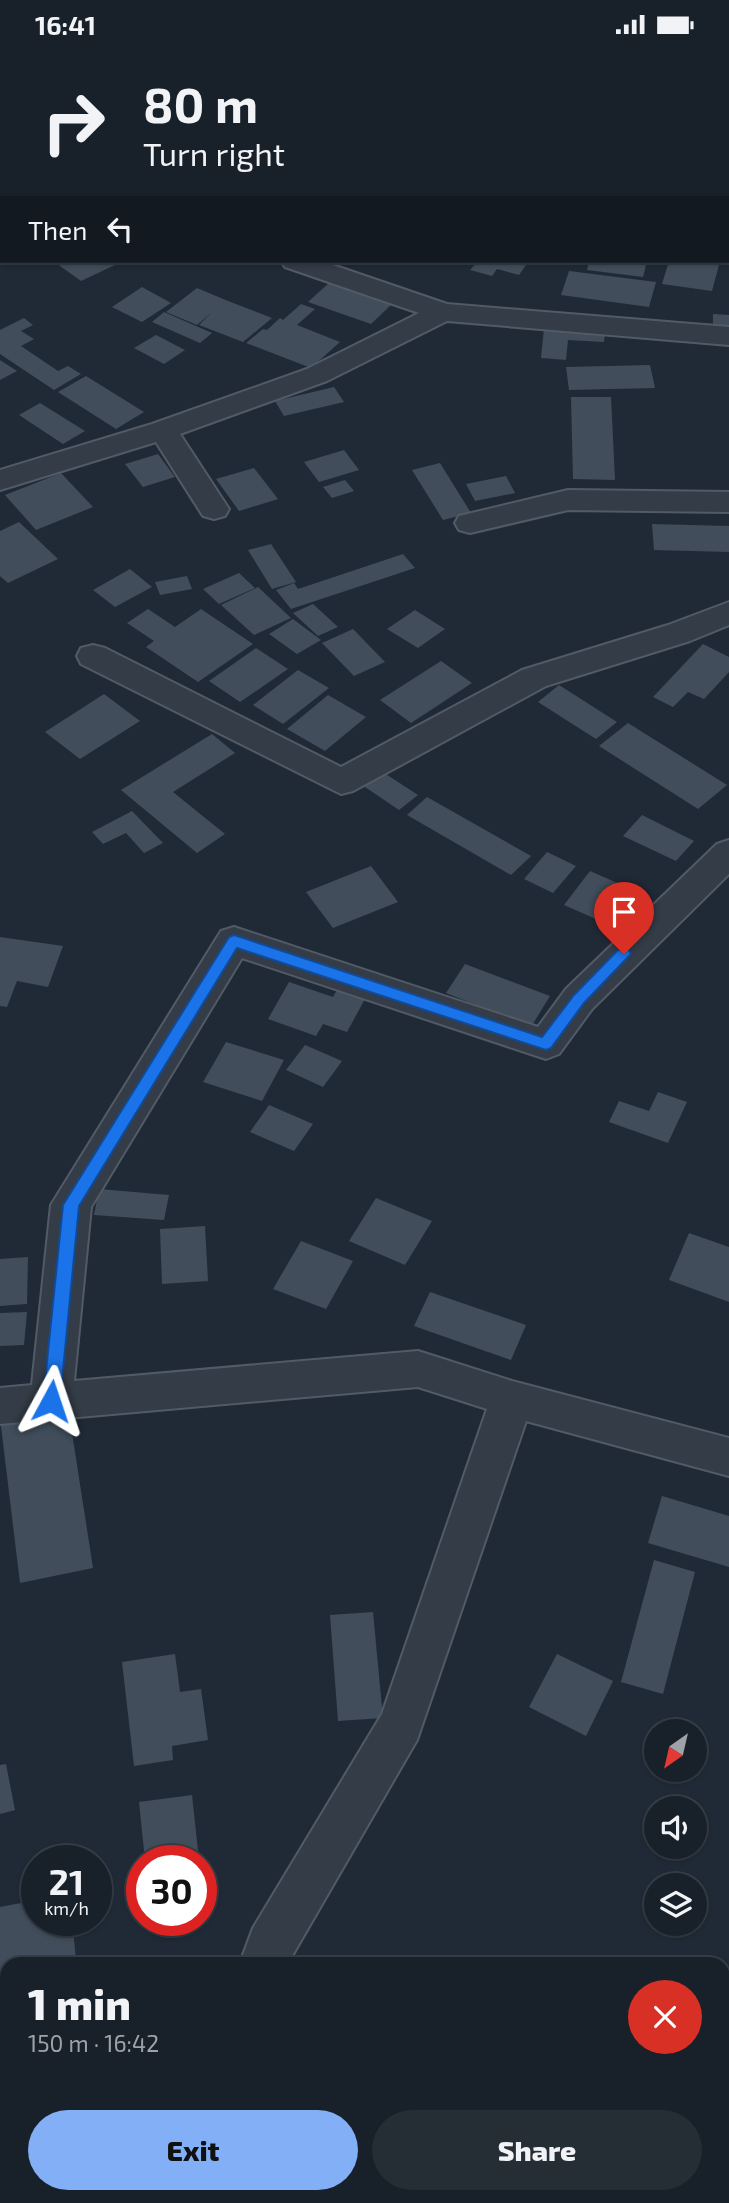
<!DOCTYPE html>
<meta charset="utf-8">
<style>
:root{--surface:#182029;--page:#252d35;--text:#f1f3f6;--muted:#9fa3a8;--line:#363e46;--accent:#82aff5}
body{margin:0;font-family:"Exo 2",sans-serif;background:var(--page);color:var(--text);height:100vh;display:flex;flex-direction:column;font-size:26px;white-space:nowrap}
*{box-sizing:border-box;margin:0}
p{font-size:23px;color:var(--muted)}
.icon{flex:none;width:38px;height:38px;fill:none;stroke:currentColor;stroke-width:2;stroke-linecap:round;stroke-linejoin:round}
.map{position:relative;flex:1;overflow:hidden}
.details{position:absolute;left:0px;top:1908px;width:730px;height:247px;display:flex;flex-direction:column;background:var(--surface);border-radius:21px 21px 0 0;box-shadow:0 2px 5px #0004,0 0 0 2px var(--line)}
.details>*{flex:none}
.banner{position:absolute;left:0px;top:0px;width:730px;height:214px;box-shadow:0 2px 5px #0004,0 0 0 2px var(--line);background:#182029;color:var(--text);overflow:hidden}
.needle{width:46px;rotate:214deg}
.tools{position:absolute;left:644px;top:1670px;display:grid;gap:14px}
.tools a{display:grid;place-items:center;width:63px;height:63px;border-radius:50%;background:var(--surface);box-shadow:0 2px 5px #0004,0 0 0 2px var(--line);font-size:35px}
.speed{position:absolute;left:21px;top:1796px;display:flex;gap:14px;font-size:35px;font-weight:700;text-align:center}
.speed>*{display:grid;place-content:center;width:91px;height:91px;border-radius:50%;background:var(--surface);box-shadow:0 2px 5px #0004,0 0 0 2px var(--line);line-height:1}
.speed small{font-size:18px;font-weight:400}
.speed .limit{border:10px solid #d22;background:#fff;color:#111}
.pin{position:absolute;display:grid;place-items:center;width:60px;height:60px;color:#fff;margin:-72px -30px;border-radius:50% 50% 50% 0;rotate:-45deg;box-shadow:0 0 7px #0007}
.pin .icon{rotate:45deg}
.me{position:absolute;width:77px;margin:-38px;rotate:5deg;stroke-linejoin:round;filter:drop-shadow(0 0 5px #0008)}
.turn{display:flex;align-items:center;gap:24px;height:147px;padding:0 28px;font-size:32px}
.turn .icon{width:91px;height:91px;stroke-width:2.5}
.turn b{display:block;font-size:49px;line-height:60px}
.then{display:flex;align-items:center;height:66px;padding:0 28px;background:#0003;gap:14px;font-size:26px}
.round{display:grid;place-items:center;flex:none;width:74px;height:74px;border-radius:37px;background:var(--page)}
.overview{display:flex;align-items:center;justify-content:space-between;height:119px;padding:0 28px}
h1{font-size:42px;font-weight:800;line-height:52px}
.primary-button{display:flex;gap:14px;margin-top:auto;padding:14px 28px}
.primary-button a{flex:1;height:80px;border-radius:42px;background:var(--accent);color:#111;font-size:28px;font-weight:800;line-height:80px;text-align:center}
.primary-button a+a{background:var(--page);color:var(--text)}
.status{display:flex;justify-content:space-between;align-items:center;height:49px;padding:0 35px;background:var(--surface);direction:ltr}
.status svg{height:19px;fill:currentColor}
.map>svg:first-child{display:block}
</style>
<div class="status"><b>16:41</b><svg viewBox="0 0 49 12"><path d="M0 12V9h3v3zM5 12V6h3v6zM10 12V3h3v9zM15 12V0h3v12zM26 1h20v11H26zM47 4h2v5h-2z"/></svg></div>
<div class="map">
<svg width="729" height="2154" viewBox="0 0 729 2154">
<rect width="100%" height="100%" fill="#202a37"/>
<g fill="#414d5b">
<path d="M53 212H110L115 216 81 232Z"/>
<path d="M478 212H509L526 216 519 226 497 220 492 227 470 221Z"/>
<path d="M589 212H647L643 228 587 221Z"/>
<path d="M669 212H720L712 242 662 235Z"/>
<path d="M569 222 656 233 649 258 561 246Z"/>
<path d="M329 234 391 256 371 275 308 253Z"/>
<path d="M142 238 171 254 142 273 112 258Z"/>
<path d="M197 239 228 252 272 269 243 293 199 276 211 264 197 276 166 263Z"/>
<path d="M301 255 315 260 297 276 340 293 311 319 246 294 263 280 267 281 280 269 283 271Z"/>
<path d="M164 263 212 284 200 294 152 273Z"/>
<path d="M713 265 729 266V277L713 276Z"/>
<path d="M24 269 33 276 21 282 34 290 21 297 58 322 68 317 81 325 54 341 0 305V281Z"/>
<path d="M544 279 605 284 604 293 568 291 566 311 541 309Z"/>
<path d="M156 286 185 301 164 315 134 299Z"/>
<path d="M0 311 17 322 0 331Z"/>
<path d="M650 316 655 339 569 341 566 318Z"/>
<path d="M86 327 144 363 116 380 58 343Z"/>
<path d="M334 338 344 353 284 367 275 352Z"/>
<path d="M571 348H611L615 431 573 430Z"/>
<path d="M40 354 85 382 63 395 19 366Z"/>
<path d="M344 401 359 421 319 433 304 413Z"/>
<path d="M158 405 175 428 143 438 125 415Z"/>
<path d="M440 414 471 464 443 471 412 421Z"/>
<path d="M254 419 278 450 239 462 216 430Z"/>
<path d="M61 424 93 458 36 481 5 446Z"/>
<path d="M506 427 515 444 475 452 466 435Z"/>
<path d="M345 431 354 442 332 449 323 438Z"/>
<path d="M19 473 58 510 8 534 0 527V482Z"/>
<path d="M652 475 729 477V503L654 501Z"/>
<path d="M271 495 296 533 272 540 248 501Z"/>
<path d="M403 505 415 519 291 560 276 541 294 534 298 540Z"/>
<path d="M130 520 152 538 115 558 93 541Z"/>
<path d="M239 524 255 539 219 555 203 540Z"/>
<path d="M187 527 192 540 160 546 155 533Z"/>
<path d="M258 538 291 569 254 586 221 556Z"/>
<path d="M313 555 338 578 318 587 293 564Z"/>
<path d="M148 560 175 578 201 560 253 595 198 633 146 598 154 592 127 574Z"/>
<path d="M415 561 445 580 418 599 387 580Z"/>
<path d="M293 570 321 591 297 605 269 585Z"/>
<path d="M353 580 385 613 354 627 322 594Z"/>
<path d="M703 595 729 608V623L704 650 688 643 673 658 653 648Z"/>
<path d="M256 599 288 620 240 653 209 632Z"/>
<path d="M441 612 472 634 411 674 380 651Z"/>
<path d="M298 621 329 639 283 675 253 656Z"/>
<path d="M559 636 617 673 596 690 538 653Z"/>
<path d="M104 645 140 672 80 710 45 683Z"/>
<path d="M328 646 366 668 325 702 287 680Z"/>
<path d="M628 674 727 736 698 760 599 697Z"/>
<path d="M212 685 235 704 173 743 225 785 197 804 121 741Z"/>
<path d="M378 720 418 746 399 761 359 734Z"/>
<path d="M427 748 531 807 511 826 407 766Z"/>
<path d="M132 762 163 794 144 804 126 784 103 795 92 783Z"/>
<path d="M642 766 694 792 676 812 623 787Z"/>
<path d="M547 803 576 817 553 844 524 830Z"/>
<path d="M371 817 398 853 333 879 306 843Z"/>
<path d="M590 822 647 847 621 881 564 856Z"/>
<path d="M0 888 63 897 48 938 17 932 7 958 0 957Z"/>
<path d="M465 915 550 947 531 978 446 944Z"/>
<path d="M289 933 333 948 338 939 366 948 347 983 323 975 316 987 268 970Z"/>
<path d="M226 993 284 1011 262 1052 203 1033Z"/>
<path d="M305 996 342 1012 323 1038 286 1021Z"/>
<path d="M658 1043 687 1053 668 1094 609 1073 619 1052 649 1062Z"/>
<path d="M269 1056 313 1075 294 1102 250 1083Z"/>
<path d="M99 1140 169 1146 164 1171 94 1166Z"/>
<path d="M376 1149 432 1172 405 1216 349 1192Z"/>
<path d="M205 1177 208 1232 162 1235 160 1180Z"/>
<path d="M689 1184 729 1198V1253L669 1231Z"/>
<path d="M301 1192 353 1212 326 1260 273 1240Z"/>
<path d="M28 1208 27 1255 0 1257V1210Z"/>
<path d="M430 1243 526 1276 511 1311 414 1277Z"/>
<path d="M27 1263 24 1296 0 1297V1264Z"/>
<path d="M68 1358 93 1519 20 1534 0 1369Z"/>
<path d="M662 1447 729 1467V1518L648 1494Z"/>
<path d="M654 1511 695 1523 663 1645 621 1633Z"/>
<path d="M373 1563 383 1669 338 1672 330 1566Z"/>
<path d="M175 1605 180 1643 201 1640 208 1691 172 1697 173 1711 134 1717 122 1613Z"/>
<path d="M557 1605 613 1632 586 1687 529 1658Z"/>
<path d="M6 1715 15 1761 0 1765V1716Z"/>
<path d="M192 1746 199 1811H145L139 1753Z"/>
<path d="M37 1851V1871H72L76 1910 51 1914H7V1923L0 1924V1858Z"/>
<path d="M7 1937V2098H0V1938Z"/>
<path d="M723 1973 729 1976V2060L723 2057Z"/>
<path d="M723 2124 729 2128V2154H677L680 2147H723Z"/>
</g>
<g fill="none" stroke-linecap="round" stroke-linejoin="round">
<defs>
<g id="minor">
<path d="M400 0H445L446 2H401Z"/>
<path d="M672 0H696L671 2Z"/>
<path d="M0 124H2V141L0 140Z"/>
<path d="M281 212H321L447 255 729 278V296L447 272 327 332 180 385 229 460 225 467 214 470 203 467 156 393 0 441V421L152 375 307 320 419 264 285 218Z"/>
<path d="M568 441 729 443V463L568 461 470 484 459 481 455 474 459 467Z"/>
<path d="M729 553V576L690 592 546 637 353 742 341 745 81 615 77 607 81 599 93 596 105 599 341 718 522 621 668 576Z"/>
<path d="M729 791V825L592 960 559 1005 546 1010 242 909 91 1158 74 1332 418 1302 512 1332 729 1389V1427L526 1372 417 1691 288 1914H240L253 1879 382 1665 487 1360 418 1338 0 1375V1339L32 1336 51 1156 221 882 234 878 538 978 566 940 717 795Z"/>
<path d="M169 2147H221L219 2154H167Z"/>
</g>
</defs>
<use href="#minor" stroke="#515a65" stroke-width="4"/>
<use href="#minor" fill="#343c47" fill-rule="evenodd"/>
</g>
<path fill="#1a73e8" stroke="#114b97" stroke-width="2" d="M234 886 542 988 574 946 618 901H629L631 905 584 954 551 999 546 1001 237 899 79 1157 60 1352 58 1358H45L43 1352 63 1156 229 888Z"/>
</svg>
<div class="tools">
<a><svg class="needle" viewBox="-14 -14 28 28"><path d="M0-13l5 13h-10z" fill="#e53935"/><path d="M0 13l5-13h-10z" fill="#9fa3a8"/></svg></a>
<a><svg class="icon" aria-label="sound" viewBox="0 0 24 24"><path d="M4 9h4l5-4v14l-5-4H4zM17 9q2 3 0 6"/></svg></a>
<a><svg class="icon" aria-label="layers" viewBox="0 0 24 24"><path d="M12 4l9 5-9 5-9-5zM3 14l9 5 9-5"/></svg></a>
</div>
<div class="speed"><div>21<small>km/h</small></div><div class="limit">30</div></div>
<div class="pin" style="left:624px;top:905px;background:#d93025"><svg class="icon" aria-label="arrive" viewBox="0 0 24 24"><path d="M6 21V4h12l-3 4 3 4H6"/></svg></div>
<svg class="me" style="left:51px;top:1352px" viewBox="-20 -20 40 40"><path d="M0-17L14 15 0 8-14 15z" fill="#1a73e8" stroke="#fff" stroke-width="4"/></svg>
<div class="banner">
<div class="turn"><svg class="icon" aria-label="right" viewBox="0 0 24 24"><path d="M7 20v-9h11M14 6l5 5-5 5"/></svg><div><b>80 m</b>Turn right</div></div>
<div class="then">Then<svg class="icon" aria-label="left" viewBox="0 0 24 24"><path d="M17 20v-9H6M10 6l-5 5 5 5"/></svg></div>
</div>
<section class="details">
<div class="overview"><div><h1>1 min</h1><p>150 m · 16:42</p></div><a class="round" style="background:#d93025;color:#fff"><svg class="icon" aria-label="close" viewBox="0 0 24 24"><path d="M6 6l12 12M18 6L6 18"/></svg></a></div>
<div class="primary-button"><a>Exit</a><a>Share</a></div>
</section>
</div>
